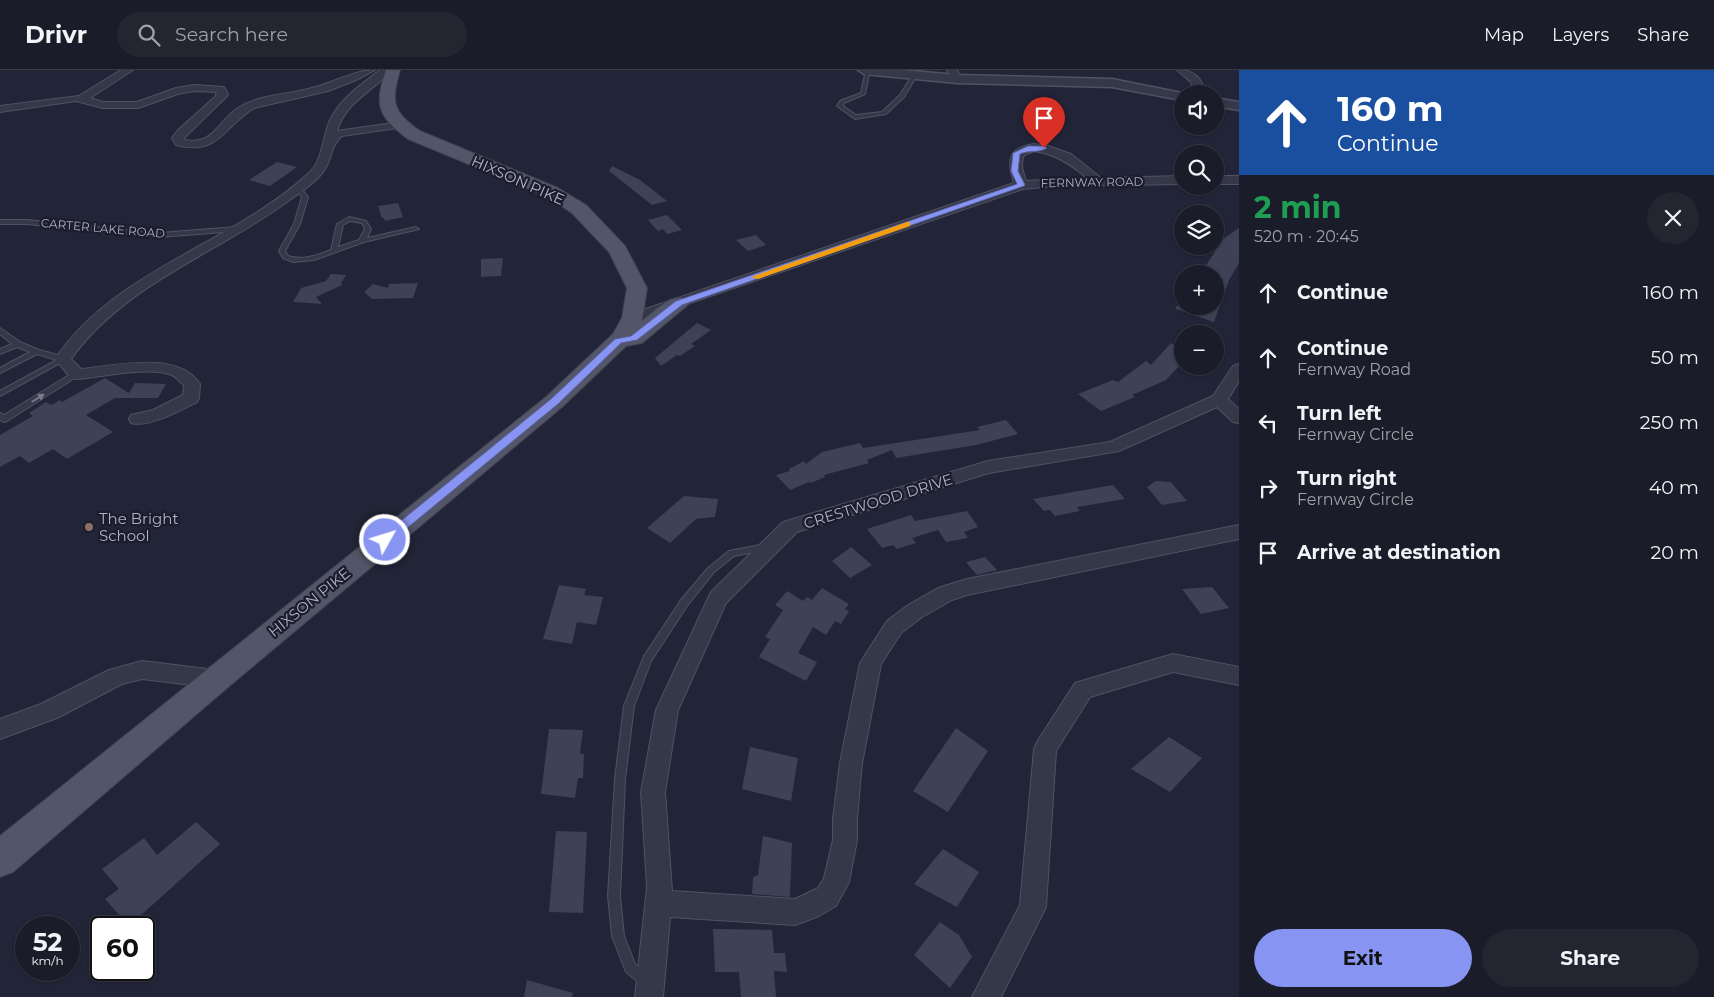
<!DOCTYPE html>
<meta charset="utf-8">
<style>
:root{--surface:#1a1c29;--page:#232531;--text:#f1f3f6;--muted:#9fa1a8;--line:#383a46;--accent:#8794f2}
body{margin:0;font-family:Montserrat,sans-serif;background:var(--page);color:var(--text);height:100vh;display:flex;flex-direction:column;font-size:19px;white-space:nowrap}
*{box-sizing:border-box;margin:0}
p{font-size:16px;color:var(--muted)}
.icon{flex:none;width:28px;height:28px;fill:none;stroke:currentColor;stroke-width:2;stroke-linecap:round;stroke-linejoin:round}
.map{position:relative;flex:1;overflow:hidden}
.details{display:flex;flex-direction:column;background:var(--surface);width:475px}
.details>*{flex:none}
.banner{background:#1a4fa0;color:#fff;overflow:hidden}
.fabs{position:absolute;left:1174px;top:15px;display:grid;gap:10px}
.fabs a{display:grid;place-items:center;width:50px;height:50px;border-radius:50%;background:var(--surface);box-shadow:0 1px 4px #0004,0 0 0 1px var(--line);font-size:25px}
.speed{position:absolute;left:15px;top:846px;display:flex;gap:10px;font-size:25px;font-weight:700;text-align:center}
.speed>*{display:grid;place-content:center;width:65px;height:65px;border-radius:50%;background:var(--surface);box-shadow:0 1px 4px #0004,0 0 0 1px var(--line);line-height:1}
.speed small{font-size:12px;font-weight:400}
.speed .limit{border:2px solid #111;border-radius:8px;background:#fff;color:#111}
.pin{position:absolute;display:grid;place-items:center;width:42px;height:42px;color:#fff;margin:-51px -21px;border-radius:50% 50% 50% 0;rotate:-45deg;box-shadow:0 0 5px #0007}
.pin .icon{rotate:45deg}
.me{position:absolute;width:55px;margin:-28px;rotate:51deg;stroke-linejoin:round;filter:drop-shadow(0 0 4px #0008)}
.turn{display:flex;align-items:center;gap:18px;height:105px;padding:0 15px;font-size:22px}
.turn .icon{width:65px;height:65px;stroke-width:2.5}
.turn b{display:block;font-size:35px;line-height:42px}
.round{display:grid;place-items:center;flex:none;width:52px;height:52px;border-radius:26px;background:var(--page)}
.summary{display:flex;align-items:center;justify-content:space-between;height:85px;padding:0 15px}
h1{font-size:30px;font-weight:700;line-height:38px;color:#1e9e55}
.action{display:flex;gap:10px;margin-top:auto;padding:10px 15px}
.action a{flex:1;height:58px;border-radius:30px;background:var(--accent);color:#111;font-size:20px;font-weight:700;line-height:58px;text-align:center}
.action a+a{background:var(--page);color:var(--text)}
ul{padding:0;list-style:none}
li{display:flex;align-items:center;gap:15px;height:65px;padding:0 15px}
li div{flex:1}
li b{display:block;font-size:19px}
li em{font-style:normal}
header{display:flex;align-items:center;gap:30px;box-sizing:border-box;height:70px;padding:0 25px;background:var(--surface);border-bottom:1px solid var(--line)}
header strong{font-size:24px}
nav{display:flex;gap:28px;margin-inline-start:auto;font-size:18px}
.search{width:350px;height:45px;background:var(--page);display:flex;align-items:center;gap:12px;box-sizing:border-box;padding:0 18px;border-radius:28px;color:var(--muted);font-size:19px}
main{display:flex;flex:1;min-height:0}
.map>svg:first-child{display:block}
</style>
<header>
<strong>Drivr</strong>
<div class="search"><svg class="icon" aria-label="search" viewBox="0 0 24 24"><circle cx="10" cy="10" r="6"/><path d="M15 15l6 6"/></svg>Search here</div>
<nav><a>Map</a><a>Layers</a><a>Share</a></nav>
</header>
<main>
<div class="map">
<svg width="1239" height="927" viewBox="0 0 1239 927">
<rect width="100%" height="100%" fill="#222537"/>
<g fill="#3e4257">
<path d="M277 92 297 97 270 116 249 110Z"/>
<path d="M612 96 640 110 667 131 652 135 609 101Z"/>
<path d="M398 133 403 147 385 151 384 148H382L378 136Z"/>
<path d="M667 145 682 160 667 164 663 159 658 161 648 150Z"/>
<path d="M1239 158V193L1229 210 1214 252 1176 239V236H1215V203H1212L1214 199 1205 197 1223 169Z"/>
<path d="M756 165 766 175 748 181 736 170Z"/>
<path d="M503 188 501 206 481 207V189Z"/>
<path d="M331 204 346 205 341 213 342 215 316 227 322 234 293 232 301 218 326 211Z"/>
<path d="M418 213 413 228 372 229 364 222 373 214 388 218 389 214Z"/>
<path d="M697 253 711 260 691 274 695 276 680 286 677 285 661 296 655 288Z"/>
<path d="M1171 273 1182 279V293L1166 310 1132 325 1135 327 1101 341 1078 324 1113 310 1118 312 1146 291 1151 295Z"/>
<path d="M105 308 129 323 135 313 166 314 158 328H115L86 345 113 362 67 389 53 379 29 393 20 386 0 397V365L33 346 29 343 46 332 51 335 60 330 62 332Z"/>
<path d="M1006 350 1018 364 976 375 896 388 892 380 867 390 869 393 824 405 825 407 811 413 809 412 790 420 776 405 790 401 789 399 804 391 806 394 822 382 860 373 863 378 980 360 977 357Z"/>
<path d="M1156 411 1171 412 1187 431 1162 435 1147 417Z"/>
<path d="M1113 415 1125 429 1077 437 1080 441 1055 446 1050 440 1044 441 1033 429Z"/>
<path d="M684 426 718 429 715 447 696 449 670 473 647 458Z"/>
<path d="M967 441 978 457 964 462 968 468 946 472 938 460 912 468 916 473 897 479 893 475 882 478 867 459 911 445 915 451Z"/>
<path d="M851 477 872 495 850 508 832 491Z"/>
<path d="M985 487 997 500 977 505 966 492Z"/>
<path d="M559 515 586 519 584 525 603 527 596 555 577 552 572 574 543 569Z"/>
<path d="M1212 517 1229 538 1201 544 1182 519Z"/>
<path d="M822 518 849 534 845 539 849 541 841 554 835 551 826 565 813 557 798 583 817 592 806 611 759 587 770 569 765 567 783 540 775 535 787 521 803 531 807 527 812 530Z"/>
<path d="M956 658 988 681 948 742 913 721Z"/>
<path d="M549 659 583 660 580 684H584L583 708H578L575 728 541 724Z"/>
<path d="M1169 667 1202 688 1170 722 1131 699Z"/>
<path d="M750 677 798 688 791 731 742 719Z"/>
<path d="M196 752 220 774 129 856 105 829 119 819 102 799 144 768 157 785Z"/>
<path d="M556 761 587 762 583 843 549 842Z"/>
<path d="M763 766 792 773 790 827 752 824 753 807 758 805Z"/>
<path d="M943 779 979 802 957 837 914 814Z"/>
<path d="M940 852 959 865 972 887 950 918 914 885Z"/>
<path d="M713 859 772 860 774 883H785L787 902 774 901 776 927H741L739 902H715Z"/>
<path d="M527 910 573 923 572 927H524Z"/>
</g>
<g fill="none" stroke-linecap="round" stroke-linejoin="round">
<defs>
<g id="service">
<path d="M866 0H870L865 24 844 33 843 36 856 45 882 42 900 25 913 4 917 5 904 27 886 44 855 49 837 36 840 31 861 23Z"/>
<path d="M298 116 300 117 308 127 300 154 285 181 288 186C302 191 317 185 331 180L337 154 349 147 366 151 371 159 367 168 416 157 419 159 364 172 314 190 293 192 283 188 279 181 294 154 302 127 295 118ZM350 151 362 153 365 159 359 170 338 177 343 155Z"/>
<path d="M0 150H27L160 163 236 157 239 159 236 161 160 167 27 154H0Z"/>
<path d="M0 258 20 272 39 280 66 287 67 289 0 326V321L57 290 37 284 0 303V298L30 282 17 277 0 284V279L12 274 0 264Z"/>
<path d="M74 302H77L81 304 7 351 4 352 0 350V343L4 345Z"/>
<path d="M766 474 769 475 770 477 769 479 734 486 714 502 687 536 651 591 634 636 625 709 620 826 624 866 635 894 650 907 652 911 650 915 646 917 642 915 626 902 612 866 608 826 615 709 624 636 644 586 681 530 708 498 729 481Z"/>
</g>
<g id="minor">
<path d="M121 0H133L90 28 103 32H137L176 18 194 15 224 17 228 24 227 26 184 68 185 70C214 75 217 52 238 38 260 24 288 25 312 18 333 13 354 0 375 0L356 10 328 21 254 38C223 57 219 86 176 75L172 68 178 60 215 27 217 22 194 21 178 24 138 38H103L76 31 0 42V36L79 26Z"/>
<path d="M380 0H391C373 22 346 31 337 61L400 52 404 53 406 55 404 57 342 66C331 75 332 88 325 99 318 111 303 120 291 129 219 183 125 213 71 289L81 299C115 296 178 280 200 314L199 328 197 332C180 340 150 358 131 353L129 349 131 345 153 340 183 325 184 315C180 312 176 307 172 305 147 296 103 307 77 309L71 308 55 289C116 199 231 175 309 103 324 89 322 65 331 48 342 27 362 14 380 0Z"/>
<path d="M947 0H957L962 9 961 11H953Z"/>
<path d="M1177 0C1194 0 1202 7 1205 24H1195L1191 12Z"/>
<path d="M1034 74 1048 76 1071 84 1101 108 1182 106V114L1054 116 1023 119 638 251H628L626 248 628 245 1014 113C1007 91 1007 78 1034 74ZM1034 81C1055 84 1071 94 1087 108L1026 111C1023 102 1020 94 1024 85Z"/>
<rect x="1215" y="106" width="24" height="8"/>
<path d="M1239 294V311L1228 329 1239 339V353L1233 352 1217 337 1119 381 989 403 797 462 726 533 678 640 665 722 672 821 795 829 818 818 824 808 833 770V749L840 693 860 593 887 551 908 535 938 518 967 509 1239 455V469L967 525 952 530 922 547 901 563 881 594 862 693 857 749V770L849 812 836 836 819 846 795 855 670 847 663 927H635L647 817 641 722 656 640 711 522 783 452 988 391 1110 372 1213 326 1233 296Z"/>
<path d="M1173 584 1239 597V615L1173 602 1090 627 1056 681 1046 837 1001 927H972L1020 835 1034 679 1037 672 1075 613Z"/>
<path d="M142 591 216 600 224 603 227 609 224 615 216 618 142 609 122 614 57 648 0 669V649L41 634 109 600Z"/>
</g>
<g id="tertiary">
<path d="M858 0H902L957 5 1112 9 1187 24H1182V30L1112 17 957 13 864 4Z"/>
<path d="M1215 28 1239 32V40L1215 36Z"/>
</g>
<path id="primary" d="M386 0H400C391 33 392 41 420 61L558 118 586 135 625 176 647 218 642 251C655 241 669 224 687 228L690 233 642 273 626 276 562 337 227 618 13 802 0 807V766L546 327 613 264 622 248 627 218 609 182 572 143 546 126 408 69C378 46 374 36 386 0Z"/>
</defs>
<use href="#service" stroke="#505262" stroke-width="2"/>
<use href="#minor" stroke="#505262" stroke-width="2"/>
<use href="#tertiary" stroke="#505262" stroke-width="3"/>
<use href="#primary" stroke="#3f4151" stroke-width="2"/>
<use href="#service" fill="#353848" fill-rule="evenodd"/>
<use href="#minor" fill="#353848" fill-rule="evenodd"/>
<use href="#tertiary" fill="#353848" fill-rule="evenodd"/>
<use href="#primary" fill="#535668" fill-rule="evenodd"/>
</g>
<defs><path id="oneway-solid" d="M-6-.8H1V-3.2L6.5 0L1 3.2V.8H-6Z" transform="scale(1.25)"/></defs>
<use fill="#797b8c" href="#oneway-solid" transform="translate(38 328) rotate(-32)"/>
<path fill="#8794f2" stroke="#58609d" d="M1028 76H1044L1047 78C1040 83 1029 80 1020 84L1018 101 1025 115 1024 116 682 235 637 270 621 273 558 334 389 473H381L380 470 381 467 551 329 615 269 631 266 676 231 1017 114 1011 101 1013 83Z"/>
<path fill="#f59e0b" d="M907 152H910V156L758 209 751 207Z"/>
<circle fill="#8d6e63" stroke="#1b1d2c" stroke-width="2" cx="89" cy="457" r="5"/>
<g text-anchor="middle" dominant-baseline="central" stroke-width="4.5" stroke-linejoin="round" paint-order="stroke">
<g font-size="12" fill="#b0b2c4" stroke="#1b1d2c">
<text transform="translate(1092 112) rotate(-1)">FERNWAY ROAD</text>
<text transform="translate(103 158) rotate(5)">CARTER LAKE ROAD</text>
</g>
<g font-size="15" fill="#b0b2c4" stroke="#1b1d2c">
<text transform="translate(518 110) rotate(24)">HIXSON PIKE</text>
<text transform="translate(878 431) rotate(-17)">CRESTWOOD DRIVE</text>
<text transform="translate(309 532) rotate(-39)">HIXSON PIKE</text>
</g>
<g font-size="15" fill="#b0b2c4" stroke="#1b1d2c" text-anchor="start">
<text x="99" y="448">The Bright<tspan x="99" dy="17">School</tspan></text>
</g>
</g>
</svg>
<div class="fabs">
<a><svg class="icon" aria-label="sound" viewBox="0 0 24 24"><path d="M4 9h4l5-4v14l-5-4H4zM17 9q2 3 0 6"/></svg></a>
<a><svg class="icon" aria-label="search" viewBox="0 0 24 24"><circle cx="10" cy="10" r="6"/><path d="M15 15l6 6"/></svg></a>
<a><svg class="icon" aria-label="layers" viewBox="0 0 24 24"><path d="M12 4l9 5-9 5-9-5zM3 14l9 5 9-5"/></svg></a>
<a>+</a>
<a>−</a>
</div>
<div class="speed"><div>52<small>km/h</small></div><div class="limit">60</div></div>
<div class="pin" style="left:1044px;top:78px;background:#d93025"><svg class="icon" aria-label="arrive" viewBox="0 0 24 24"><path d="M6 21V4h12l-3 4 3 4H6"/></svg></div>
<svg class="me" style="left:385px;top:470px" viewBox="-20 -20 40 40"><circle r="17" fill="#8794f2" stroke="#fff" stroke-width="3"/><path d="M0-11L8 9 0 5-8 9z" fill="#fff"/></svg>
</div>
<section class="details">
<div class="banner">
<div class="turn"><svg class="icon" aria-label="ahead" viewBox="0 0 24 24"><path d="M12 20V5M6 11l6-6 6 6"/></svg><div><b>160 m</b>Continue</div></div>
</div>
<div class="summary"><div><h1>2 min</h1><p>520 m · 20:45</p></div><a class="round"><svg class="icon" aria-label="close" viewBox="0 0 24 24"><path d="M6 6l12 12M18 6L6 18"/></svg></a></div>
<ul>
<li><svg class="icon" aria-label="ahead" viewBox="0 0 24 24"><path d="M12 20V5M6 11l6-6 6 6"/></svg><div><b>Continue</b></div><em>160 m</em></li>
<li><svg class="icon" aria-label="ahead" viewBox="0 0 24 24"><path d="M12 20V5M6 11l6-6 6 6"/></svg><div><b>Continue</b><p>Fernway Road</p></div><em>50 m</em></li>
<li><svg class="icon" aria-label="left" viewBox="0 0 24 24"><path d="M17 20v-9H6M10 6l-5 5 5 5"/></svg><div><b>Turn left</b><p>Fernway Circle</p></div><em>250 m</em></li>
<li><svg class="icon" aria-label="right" viewBox="0 0 24 24"><path d="M7 20v-9h11M14 6l5 5-5 5"/></svg><div><b>Turn right</b><p>Fernway Circle</p></div><em>40 m</em></li>
<li><svg class="icon" aria-label="arrive" viewBox="0 0 24 24"><path d="M6 21V4h12l-3 4 3 4H6"/></svg><div><b>Arrive at destination</b></div><em>20 m</em></li>
</ul>
<div class="action"><a>Exit</a><a>Share</a></div>
</section>
</main>
